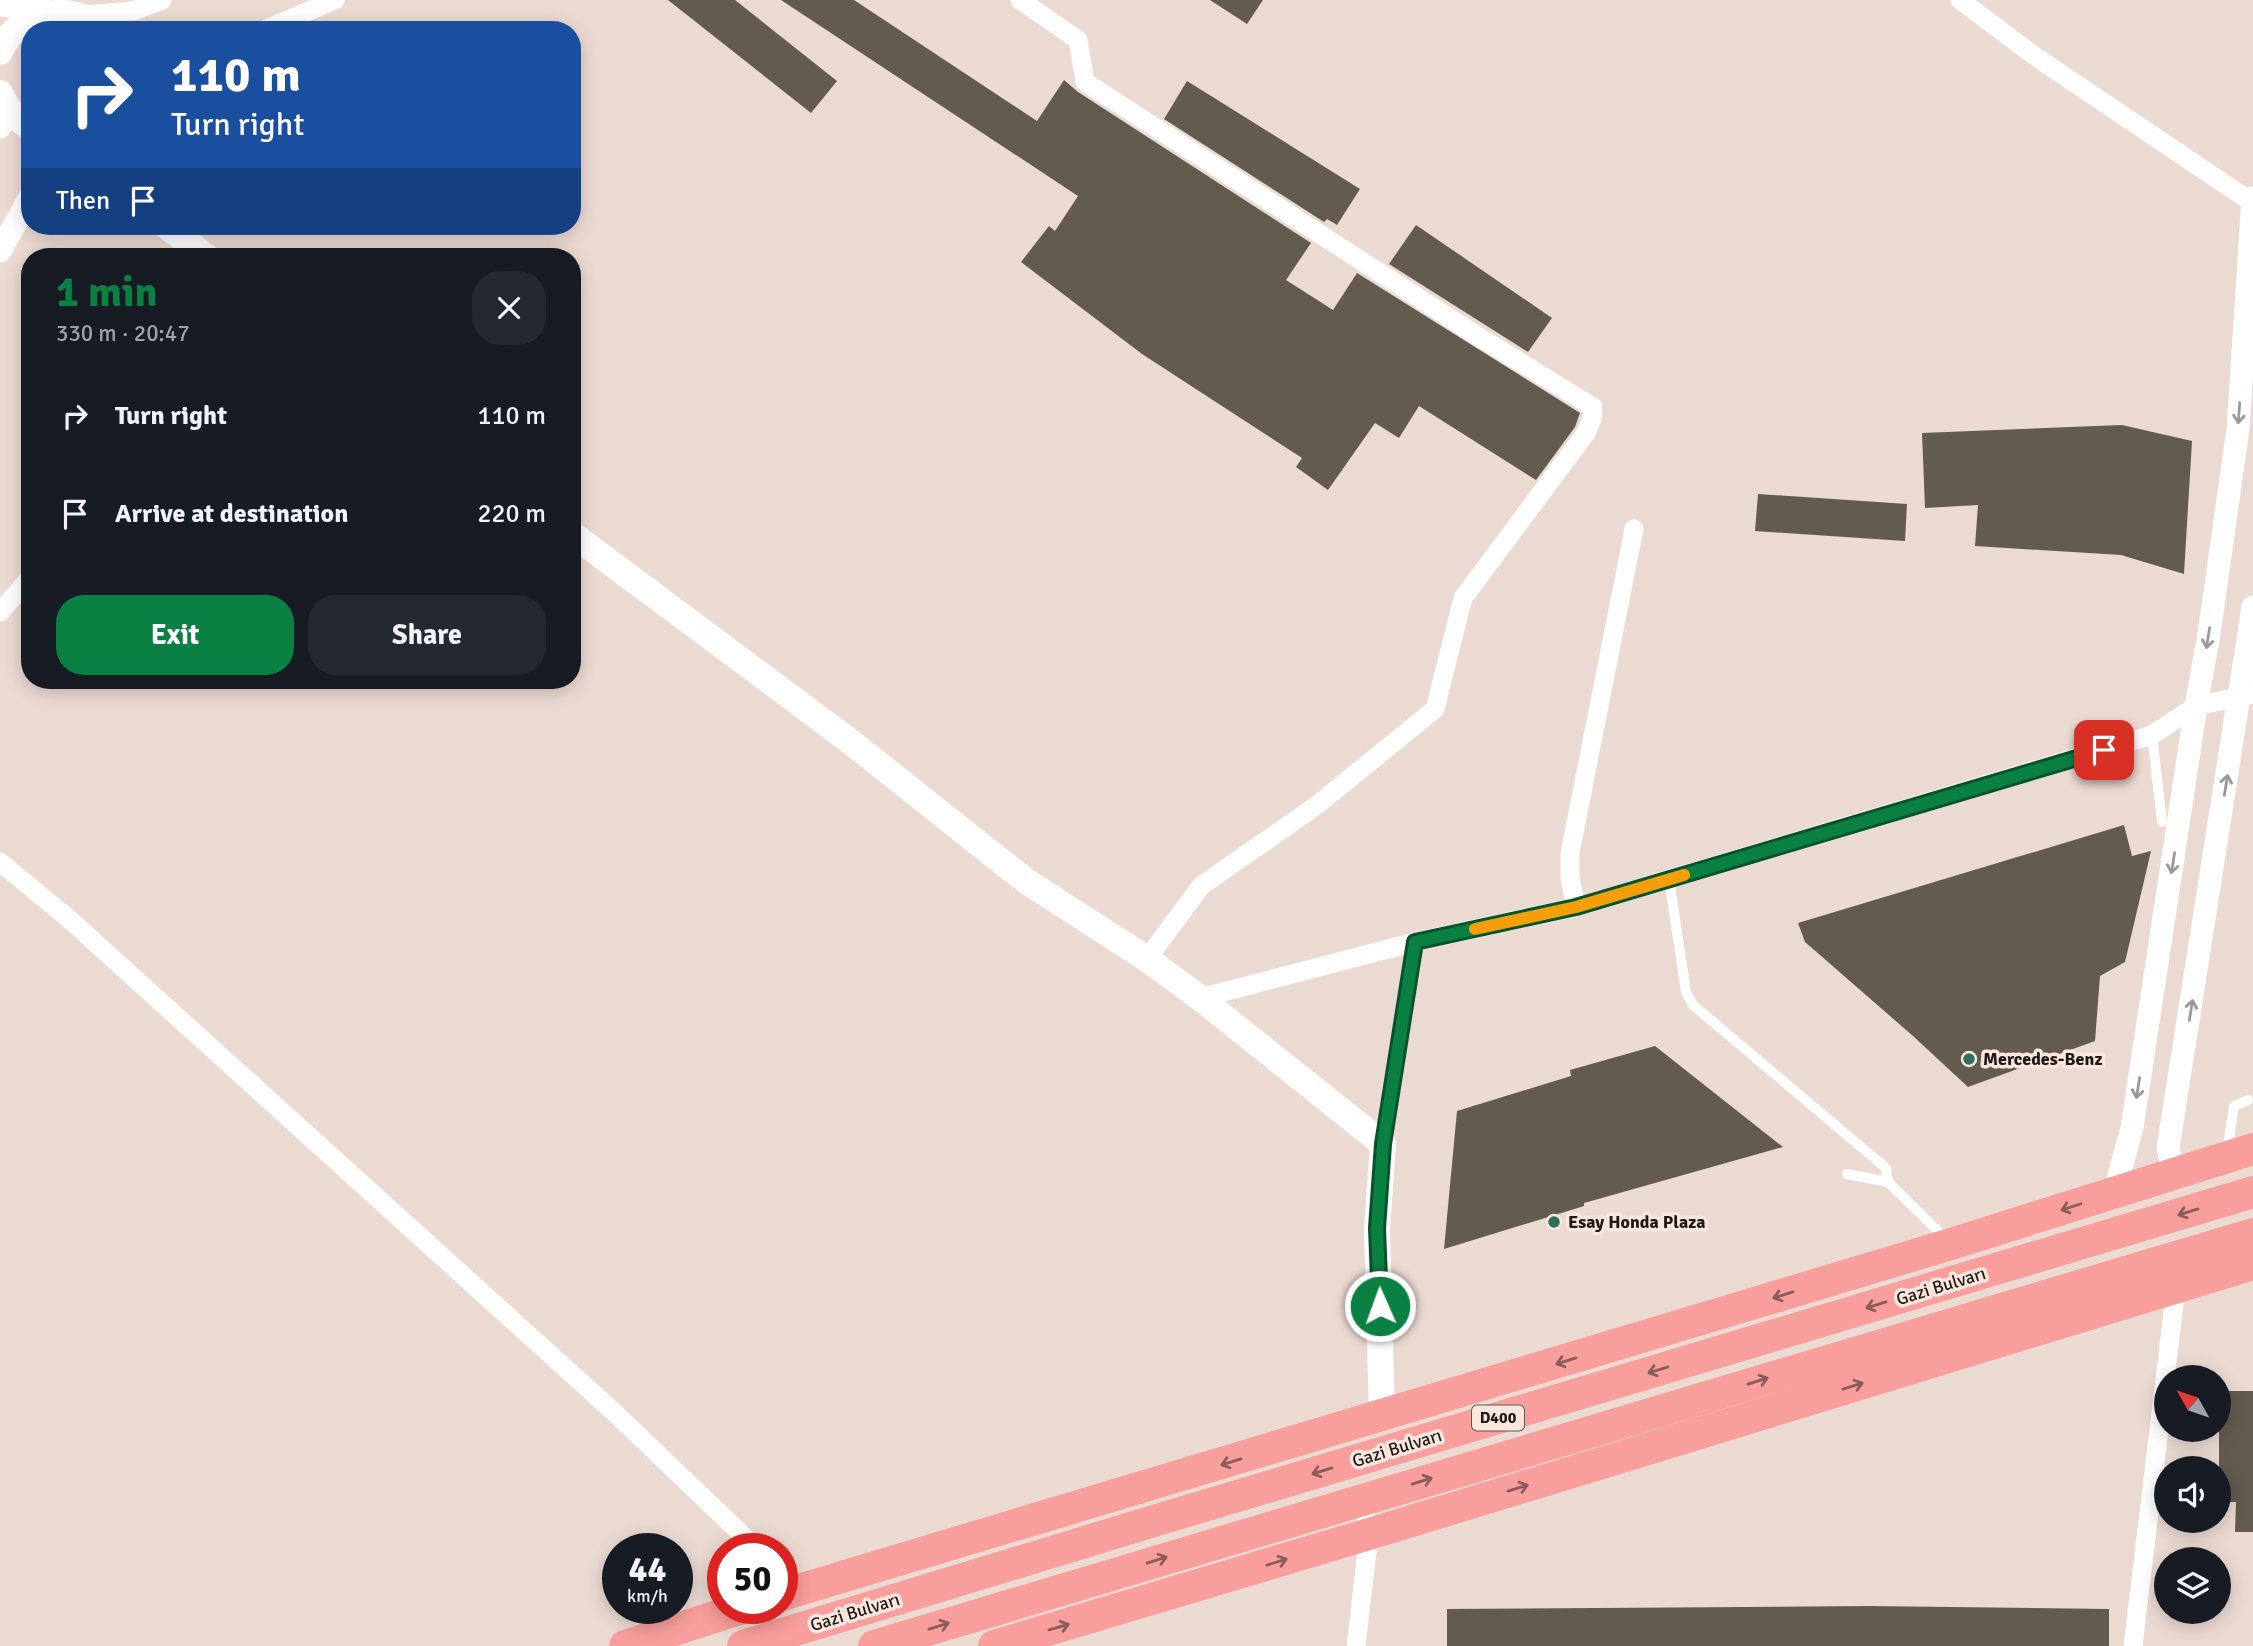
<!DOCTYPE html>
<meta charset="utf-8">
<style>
:root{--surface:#171b24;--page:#242831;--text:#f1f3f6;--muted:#9ea1a6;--accent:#0b8043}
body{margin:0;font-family:Signika,sans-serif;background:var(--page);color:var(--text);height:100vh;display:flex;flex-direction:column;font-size:26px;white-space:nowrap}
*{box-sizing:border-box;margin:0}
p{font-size:23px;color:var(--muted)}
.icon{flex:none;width:38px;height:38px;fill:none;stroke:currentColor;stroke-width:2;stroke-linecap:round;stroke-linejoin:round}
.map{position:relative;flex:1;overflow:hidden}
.side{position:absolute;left:21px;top:248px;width:560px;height:441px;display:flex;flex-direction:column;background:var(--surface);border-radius:28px;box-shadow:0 4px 18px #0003}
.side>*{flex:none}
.hud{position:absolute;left:21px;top:21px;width:560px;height:214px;border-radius:28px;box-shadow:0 4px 18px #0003;background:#1a4fa0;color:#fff;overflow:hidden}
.needle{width:46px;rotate:310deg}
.tools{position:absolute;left:2154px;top:1365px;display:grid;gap:14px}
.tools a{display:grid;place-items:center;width:77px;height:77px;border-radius:50%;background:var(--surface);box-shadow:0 4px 18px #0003;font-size:35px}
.speed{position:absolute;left:602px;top:1533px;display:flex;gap:14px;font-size:35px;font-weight:700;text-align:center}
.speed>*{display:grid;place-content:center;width:91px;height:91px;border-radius:50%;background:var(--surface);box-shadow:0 4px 18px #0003;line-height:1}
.speed small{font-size:18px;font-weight:400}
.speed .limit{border:10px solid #d22;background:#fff;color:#111}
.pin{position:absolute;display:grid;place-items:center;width:60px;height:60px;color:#fff;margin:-30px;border-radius:14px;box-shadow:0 4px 10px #0006}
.me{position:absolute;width:77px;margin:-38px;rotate:358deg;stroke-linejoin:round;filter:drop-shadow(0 0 5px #0008)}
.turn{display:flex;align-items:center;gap:24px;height:147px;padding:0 35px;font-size:32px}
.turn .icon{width:91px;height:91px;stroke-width:2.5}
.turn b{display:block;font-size:49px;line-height:60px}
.then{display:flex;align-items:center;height:66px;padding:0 35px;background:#0003;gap:14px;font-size:26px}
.round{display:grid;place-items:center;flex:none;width:74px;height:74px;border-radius:28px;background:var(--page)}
.summary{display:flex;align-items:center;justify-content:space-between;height:119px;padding:0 35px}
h1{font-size:42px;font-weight:800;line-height:52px;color:var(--accent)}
.cta{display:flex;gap:14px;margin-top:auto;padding:14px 35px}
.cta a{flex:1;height:80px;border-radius:28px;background:var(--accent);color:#fff;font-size:28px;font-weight:800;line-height:80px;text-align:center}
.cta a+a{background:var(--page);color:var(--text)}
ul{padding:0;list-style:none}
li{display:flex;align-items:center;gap:21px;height:98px;padding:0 35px}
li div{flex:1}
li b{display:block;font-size:26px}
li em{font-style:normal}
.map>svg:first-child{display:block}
</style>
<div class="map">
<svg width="2253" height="1646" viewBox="0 0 2253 1646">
<rect width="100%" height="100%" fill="#ebdad2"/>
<g fill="#645b4f">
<path d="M668 0H735L837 81 811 113Z"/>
<path d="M781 0H854L1037 121 1064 80 1078 92 1311 243 1286 280 1333 310 1357 273 1580 413 1575 427 1536 480 1419 406 1399 438 1375 423 1328 490 1296 467 1302 458 1142 354 1021 262 1049 226 1055 231 1078 196Z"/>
<path d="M1210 0H1263L1247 24Z"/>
<path d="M1187 81 1360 189 1337 225 1327 219 1324 222 1164 119Z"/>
<path d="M1416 225 1552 318 1528 352 1389 264Z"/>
<path d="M2122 425 2192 441 2184 574 2121 555 1975 546 1978 505 1925 508 1922 433Z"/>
<path d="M1758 494 1907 504 1905 541 1755 531Z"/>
<path d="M2124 825 2132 856 2151 851 2125 962 2100 976 2095 1041 1968 1087 1913 1036 1805 942 1798 923Z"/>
<path d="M1655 1046 1783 1147 1584 1203V1206L1444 1249 1457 1111 1571 1076 1570 1070Z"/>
<path d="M2219 1391H2253V1532H2235L2236 1502H2219Z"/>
<path d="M1868 1606 2109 1609V1646H1447V1609Z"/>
</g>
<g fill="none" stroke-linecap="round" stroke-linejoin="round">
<g stroke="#fff" stroke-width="10">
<path d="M2152 735 2162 822"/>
<path d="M1669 879 1686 992 1693 1005 1886 1168 1888 1182"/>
<path d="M1384 1140 1415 942"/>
<path d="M2227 1152 2234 1106 2248 1100"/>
<path d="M1847 1174 1888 1182 1946 1239"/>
</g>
<g stroke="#fff" stroke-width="19">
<path d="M1020 0 1078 40 1085 82 1479 337 1593 407 1592 419 1586 433 1463 598 1435 709 1317 805 1201 886 1147 959"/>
<path d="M1960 0 2036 57 2253 203"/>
<path d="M84 15 133 11 162 0"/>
<path d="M264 30 335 0"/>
<path d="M0 612 30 578"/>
<path d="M0 862 69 919 616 1414 757 1549"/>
<path d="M1576 907 1570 878V853L1634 529"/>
<path d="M1200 998 1415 942 1576 907 2152 735 2196 706 2253 694"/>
<path d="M782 1572 800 1590"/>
<path d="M1356 1646 1369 1534 1361 1499"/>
<path d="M2133 1646 2176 1288"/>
</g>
<g stroke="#fff" stroke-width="23">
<path d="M0 127 6 107"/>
<path d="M0 251 30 197"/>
<path d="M2174 1174 2168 1148 2253 607"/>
<path d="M2114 1193 2132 1128 2196 706 2209 634 2238 429 2253 198"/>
</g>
<g stroke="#fff" stroke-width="26">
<path d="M0 3 44 12"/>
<path d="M0 52C17 11 72 0 104 30"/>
<path d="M0 93C7 108 15 119 30 127"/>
<path d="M166 226 207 257"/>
<path d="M572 534 847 739 1026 881 1147 959 1200 998 1383 1144 1377 1229 1382 1417"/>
</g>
<g stroke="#f89e9c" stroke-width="32">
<path d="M782 1595 1951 1244 2253 1149"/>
<path d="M625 1646 742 1608"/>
<path d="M743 1646 1157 1520 2253 1192"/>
<path d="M874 1646 2253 1234"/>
<path d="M994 1646 1369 1534 2253 1264"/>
</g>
</g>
<defs><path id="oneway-shaft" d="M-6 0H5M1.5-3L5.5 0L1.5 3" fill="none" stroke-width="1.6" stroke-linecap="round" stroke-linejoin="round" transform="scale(1.75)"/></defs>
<g stroke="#9b9897">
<use href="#oneway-shaft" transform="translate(2239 413) rotate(94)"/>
<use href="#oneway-shaft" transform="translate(2208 638) rotate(99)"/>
<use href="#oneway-shaft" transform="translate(2226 785) rotate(-81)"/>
<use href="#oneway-shaft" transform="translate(2173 863) rotate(99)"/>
<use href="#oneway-shaft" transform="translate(2191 1010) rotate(-81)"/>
<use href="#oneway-shaft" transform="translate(2138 1088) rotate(99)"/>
</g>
<g stroke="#8c5c5a">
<use href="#oneway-shaft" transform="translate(2071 1207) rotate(162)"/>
<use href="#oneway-shaft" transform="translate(2188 1212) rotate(163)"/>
<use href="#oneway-shaft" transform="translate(1783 1295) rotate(163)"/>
<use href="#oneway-shaft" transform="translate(1876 1305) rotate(163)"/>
<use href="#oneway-shaft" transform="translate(1566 1361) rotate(163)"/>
<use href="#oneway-shaft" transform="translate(1658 1370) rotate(163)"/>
<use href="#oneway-shaft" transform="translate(1758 1381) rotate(-17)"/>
<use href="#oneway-shaft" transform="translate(1853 1386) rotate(-17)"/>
<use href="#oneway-shaft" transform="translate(1231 1462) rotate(163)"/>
<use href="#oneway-shaft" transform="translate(1322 1471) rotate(163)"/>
<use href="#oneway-shaft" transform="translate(1422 1481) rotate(-17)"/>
<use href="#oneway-shaft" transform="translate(1518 1488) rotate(-17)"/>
<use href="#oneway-shaft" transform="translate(1157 1560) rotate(-17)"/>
<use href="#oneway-shaft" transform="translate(1277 1562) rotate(-17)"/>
<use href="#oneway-shaft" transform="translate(939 1626) rotate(-17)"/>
<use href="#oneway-shaft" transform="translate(1059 1627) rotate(-16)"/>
</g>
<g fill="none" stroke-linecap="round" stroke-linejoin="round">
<defs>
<path id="route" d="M1380 1306 1377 1228 1383 1144 1415 942 1576 907 2104 750"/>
</defs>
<use href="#route" stroke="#07532c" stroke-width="18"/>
<use href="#route" stroke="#0b8043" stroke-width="12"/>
<path stroke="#f59e0b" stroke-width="12" d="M1475 929 1576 907 1684 875"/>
</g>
<g fill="#306f5c" stroke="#f9e7df" stroke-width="2.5">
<circle cx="1969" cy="1059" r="7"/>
<circle cx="1554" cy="1222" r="7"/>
</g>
<g text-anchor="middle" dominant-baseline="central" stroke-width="7" stroke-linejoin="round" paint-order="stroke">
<rect fill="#f9e7df" stroke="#615853" stroke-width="2" x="1472" y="1405.5" width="52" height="25" rx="5"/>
<g font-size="16" font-weight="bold" fill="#201a17">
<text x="1498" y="1418">D400</text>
</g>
<g font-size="18" font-weight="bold" fill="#201a17" stroke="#f9e7df" text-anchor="start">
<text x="1983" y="1059">Mercedes-Benz</text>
<text x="1568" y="1222">Esay Honda Plaza</text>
</g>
<g font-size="18" fill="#201a17" stroke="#f9e7df">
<text transform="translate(1941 1286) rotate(-17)">Gazi Bulvarı</text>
<text transform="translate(1397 1448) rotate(-17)">Gazi Bulvarı</text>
<text transform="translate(855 1612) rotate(-17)">Gazi Bulvarı</text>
</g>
</g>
</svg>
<div class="tools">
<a><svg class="needle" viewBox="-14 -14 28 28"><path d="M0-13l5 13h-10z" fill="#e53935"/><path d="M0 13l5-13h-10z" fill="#9ea1a6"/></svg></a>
<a><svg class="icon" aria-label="sound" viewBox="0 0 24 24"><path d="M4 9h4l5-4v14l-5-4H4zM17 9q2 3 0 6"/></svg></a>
<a><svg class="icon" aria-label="layers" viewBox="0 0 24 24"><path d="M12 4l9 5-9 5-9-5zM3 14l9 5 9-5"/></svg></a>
</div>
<div class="speed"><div>44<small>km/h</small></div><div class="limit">50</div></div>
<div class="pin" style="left:2104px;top:750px;background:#d93025"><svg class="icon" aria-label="arrive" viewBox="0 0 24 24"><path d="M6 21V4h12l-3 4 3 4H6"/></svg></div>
<svg class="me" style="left:1380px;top:1306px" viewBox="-20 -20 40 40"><circle r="17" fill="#0b8043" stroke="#fff" stroke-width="3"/><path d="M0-11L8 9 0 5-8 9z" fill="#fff"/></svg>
<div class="hud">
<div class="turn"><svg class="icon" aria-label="right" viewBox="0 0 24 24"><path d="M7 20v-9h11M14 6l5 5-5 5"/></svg><div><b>110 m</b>Turn right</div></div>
<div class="then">Then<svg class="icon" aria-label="arrive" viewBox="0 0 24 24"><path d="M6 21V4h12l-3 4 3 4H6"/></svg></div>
</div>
<section class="side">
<div class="summary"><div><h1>1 min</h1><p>330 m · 20:47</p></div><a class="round"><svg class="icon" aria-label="close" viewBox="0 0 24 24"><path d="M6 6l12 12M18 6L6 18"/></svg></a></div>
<ul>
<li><svg class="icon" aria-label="right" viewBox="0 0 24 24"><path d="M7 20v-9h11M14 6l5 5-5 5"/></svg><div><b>Turn right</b></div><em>110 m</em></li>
<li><svg class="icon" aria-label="arrive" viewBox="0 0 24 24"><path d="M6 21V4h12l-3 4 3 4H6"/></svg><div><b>Arrive at destination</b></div><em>220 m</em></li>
</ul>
<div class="cta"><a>Exit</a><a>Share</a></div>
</section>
</div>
